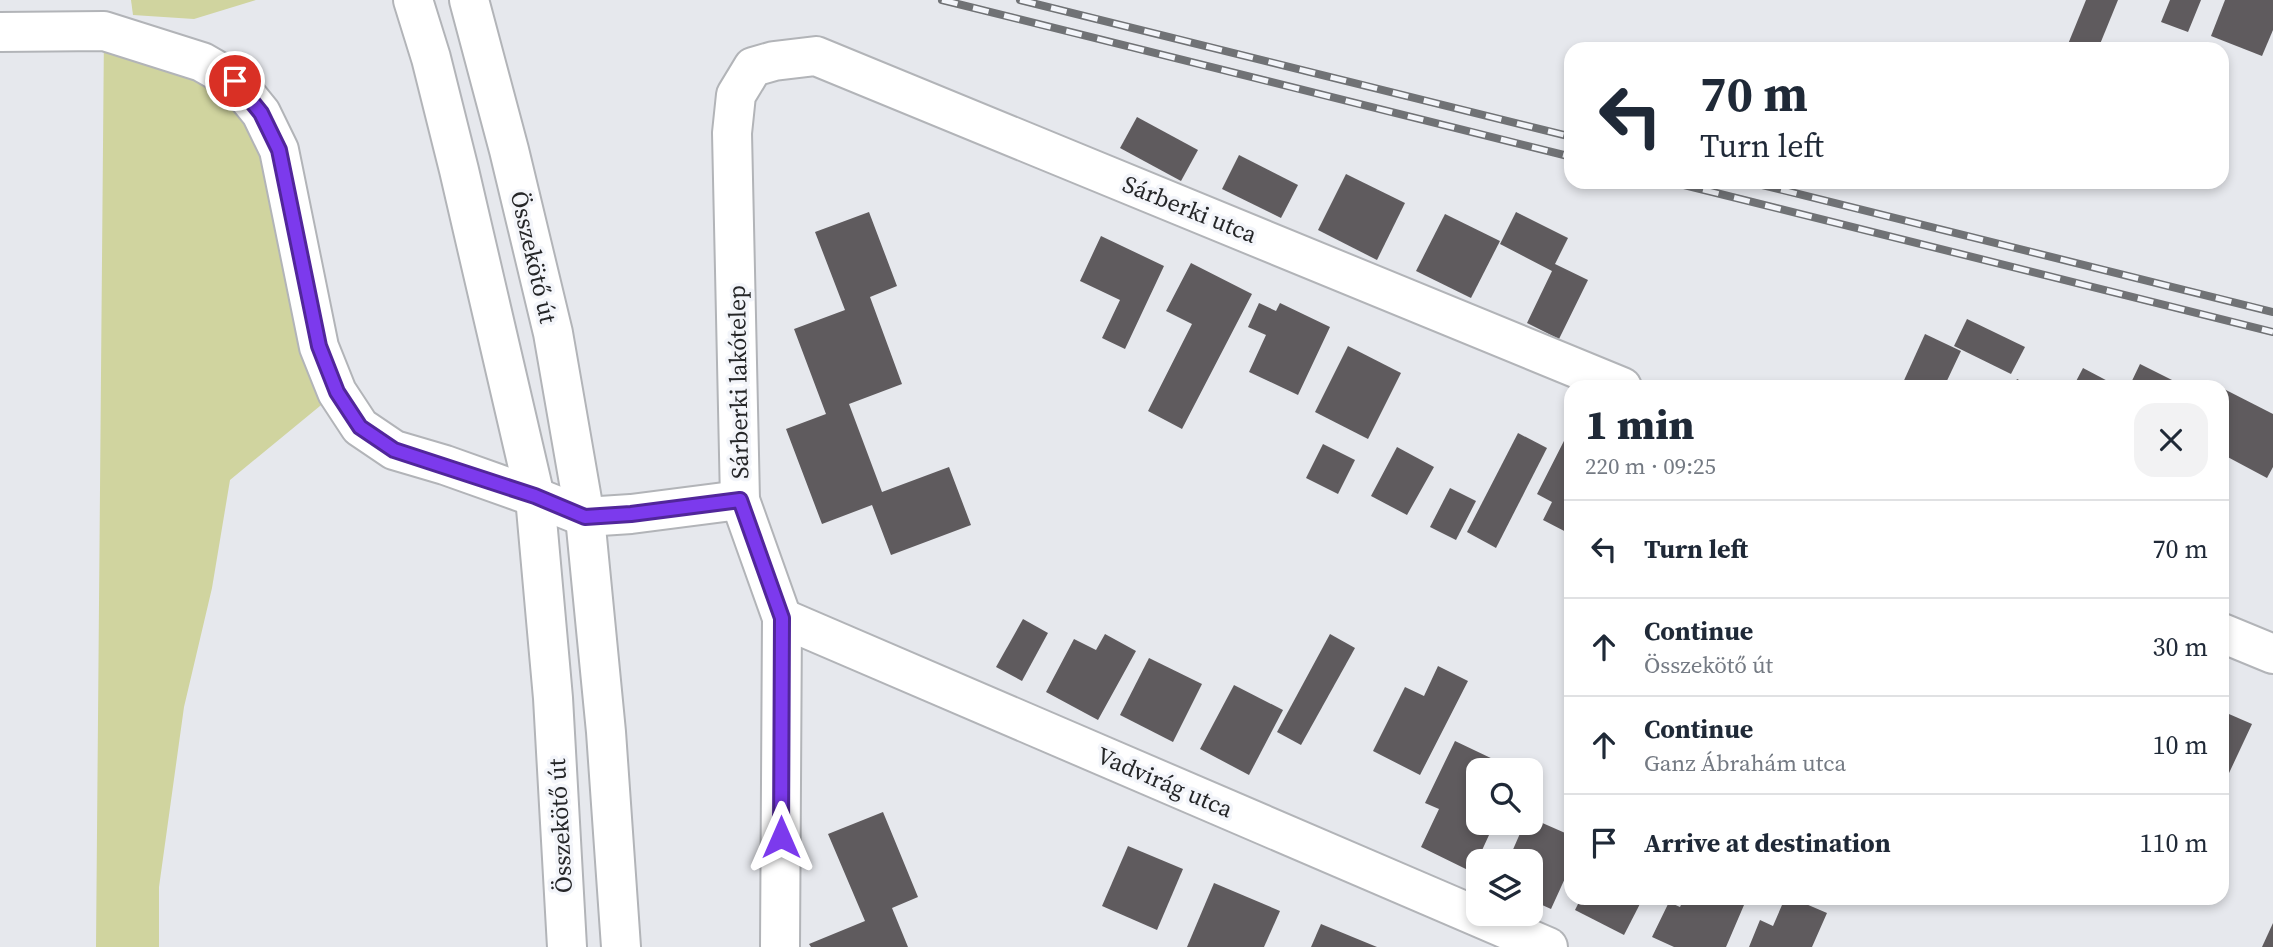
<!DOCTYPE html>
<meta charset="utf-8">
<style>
:root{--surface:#fff;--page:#f2f2f3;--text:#1f2937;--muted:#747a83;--line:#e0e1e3}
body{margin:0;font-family:"Source Serif 4",serif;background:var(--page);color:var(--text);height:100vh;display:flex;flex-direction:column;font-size:26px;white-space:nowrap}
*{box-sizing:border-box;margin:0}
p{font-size:23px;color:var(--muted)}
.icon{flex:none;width:38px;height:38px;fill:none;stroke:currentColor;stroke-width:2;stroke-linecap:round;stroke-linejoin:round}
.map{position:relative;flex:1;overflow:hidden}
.details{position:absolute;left:1564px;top:380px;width:665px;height:525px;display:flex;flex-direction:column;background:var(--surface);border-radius:21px;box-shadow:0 4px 10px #0003}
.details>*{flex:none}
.guide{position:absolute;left:1564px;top:42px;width:665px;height:147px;border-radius:21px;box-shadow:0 4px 10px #0003;background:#fff;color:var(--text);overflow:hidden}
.buttons{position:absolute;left:1466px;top:758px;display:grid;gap:14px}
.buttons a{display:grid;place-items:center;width:77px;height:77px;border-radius:14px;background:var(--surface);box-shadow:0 4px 10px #0003;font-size:35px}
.pin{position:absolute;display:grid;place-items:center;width:60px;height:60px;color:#fff;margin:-30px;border:4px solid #fff;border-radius:50%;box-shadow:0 2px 7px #0007}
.me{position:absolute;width:77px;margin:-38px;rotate:0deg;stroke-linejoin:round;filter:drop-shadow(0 0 5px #0008)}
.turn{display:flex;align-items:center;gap:24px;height:147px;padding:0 21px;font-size:32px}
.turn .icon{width:91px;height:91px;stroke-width:2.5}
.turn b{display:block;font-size:49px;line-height:60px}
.round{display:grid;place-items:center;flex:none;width:74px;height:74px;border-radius:21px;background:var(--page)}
.overview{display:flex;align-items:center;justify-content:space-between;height:119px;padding:0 21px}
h1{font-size:42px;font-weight:800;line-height:52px}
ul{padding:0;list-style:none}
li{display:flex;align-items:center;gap:21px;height:98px;padding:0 21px;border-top:2px solid var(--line)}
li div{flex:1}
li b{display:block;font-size:26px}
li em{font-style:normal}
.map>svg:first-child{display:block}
</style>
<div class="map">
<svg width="2273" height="947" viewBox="0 0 2273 947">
<rect width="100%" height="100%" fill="#e6e8ed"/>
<g fill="#d0d49f">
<path d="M131 0H256L194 19 133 15Z"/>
<path d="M104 31 261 113 337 392 230 480 212 588 184 707 159 887V947H96Z"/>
</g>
<g fill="#5f5b5e">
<path d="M2086 0H2118L2098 49H2066Z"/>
<path d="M2170 0H2201L2188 32 2161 22Z"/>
<path d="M2225 0H2273V30L2262 56 2211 36Z"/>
<path d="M1137 117 1198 150 1181 181 1120 148Z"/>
<path d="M1239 155 1298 185 1281 218 1222 189Z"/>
<path d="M1346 174 1405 203 1377 260 1318 230Z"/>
<path d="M869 212 897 286 870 297 902 384 849 404 882 492 949 467 971 525 891 555 872 505 822 524 786 429 826 414 794 329 845 310 815 232Z"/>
<path d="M1516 212 1568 238 1555 264 1588 280 1559 339 1527 323 1552 271 1500 244Z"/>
<path d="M1445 214 1500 241 1471 298 1416 271Z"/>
<path d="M1101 236 1164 266 1125 349 1102 338 1120 300 1080 281Z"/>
<path d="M1191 263 1252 294 1182 429 1148 411 1192 324 1166 311Z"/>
<path d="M1259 303 1276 311 1280 303 1330 327 1298 395 1249 372 1266 335 1248 327Z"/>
<path d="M1967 319 2025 347 2011 374 1954 346Z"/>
<path d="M1925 334 1961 351 1944 387H1901Z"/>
<path d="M1348 346 1401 373 1368 439 1315 412Z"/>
<path d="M2140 364 2176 382 2174 387H2129Z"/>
<path d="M2083 368 2119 387H2073Z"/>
<path d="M2017 379 2033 387H2013Z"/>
<path d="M2222 388 2273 414V467L2267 478 2222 454Z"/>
<path d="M1518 433 1547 448 1496 548 1467 532Z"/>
<path d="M1567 435 1572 438V535L1543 520 1552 502 1537 494Z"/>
<path d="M1323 444 1355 460 1338 494 1306 478Z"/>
<path d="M1397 447 1434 467 1407 515 1371 496Z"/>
<path d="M1450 488 1476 501 1456 540 1430 527Z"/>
<path d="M1023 619 1048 633 1022 681 996 667Z"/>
<path d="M1105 634 1136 651 1098 720 1046 692 1074 639 1096 650Z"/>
<path d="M1330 634 1355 648 1301 745 1277 732Z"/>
<path d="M1149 658 1202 684 1173 742 1120 715Z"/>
<path d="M1438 666 1468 681 1420 775 1373 751 1405 687 1424 696Z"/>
<path d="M1234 685 1283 710 1249 775 1200 749Z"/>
<path d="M2222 711 2252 724 2222 788Z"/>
<path d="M1455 741 1516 770H1479V822H1495L1472 872 1421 847 1439 809 1425 803Z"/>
<path d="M883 812 918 897 892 908 908 947H811L809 944 865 921 828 834Z"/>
<path d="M1531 818 1572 836V863L1551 909 1531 900V861H1508L1525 822H1531Z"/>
<path d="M1128 846 1183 869 1157 930 1102 906Z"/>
<path d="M1214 883 1280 911 1264 947H1187Z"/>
<path d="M1581 898H1643L1624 935 1575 910Z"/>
<path d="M1684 898H1747L1726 947H1674L1652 937 1669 902 1680 907Z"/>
<path d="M1785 898H1792L1827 913 1812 947H1749L1760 920 1773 926Z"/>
<path d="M2273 923V947H2262Z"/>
<path d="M1321 924 1377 947H1311Z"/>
</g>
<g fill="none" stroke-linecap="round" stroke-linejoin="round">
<defs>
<g id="minor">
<path d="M413 0 431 58 459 170 535 497 553 698 567 947"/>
<path d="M469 0 509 150 553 333 585 517 606 732 621 947"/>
<path d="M0 32 104 31 202 62 235 81 261 113 279 150 319 347 337 392 360 427 394 450 445 465 535 497 585 517 631 514 740 500"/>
<path d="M782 618 1548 947"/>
<path d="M2222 633 2273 654"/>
<path d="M780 947 782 618 740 500 732 133 736 95 753 67 774 61 816 56 1622 387"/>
</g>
</defs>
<use href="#minor" stroke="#b2b4b8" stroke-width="42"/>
<use href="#minor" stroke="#fff" stroke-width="38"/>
<defs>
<g id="rail">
<path d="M942 0 1572 157"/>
<path d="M1020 0 1572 137"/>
<path d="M1672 182 2273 332"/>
<path d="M1750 182 2273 312"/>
</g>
</defs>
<use href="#rail" stroke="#707275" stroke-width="8"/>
<use href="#rail" stroke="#f3f5fa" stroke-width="5" stroke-dasharray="16" stroke-linecap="butt"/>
</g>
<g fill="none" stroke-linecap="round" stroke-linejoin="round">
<defs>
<path id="route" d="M235 81 261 113 279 150 319 346 337 392 360 427 394 450 535 496 585 517 631 514 740 500 782 618 781 837"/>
</defs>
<use href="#route" stroke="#51269a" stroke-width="18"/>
<use href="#route" stroke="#7c3aed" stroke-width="12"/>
</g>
<g text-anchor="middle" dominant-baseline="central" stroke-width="7" stroke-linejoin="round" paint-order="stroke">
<g font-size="24" fill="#252628" stroke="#f3f5fa">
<text transform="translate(1190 209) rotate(22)">Sárberki utca</text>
<text transform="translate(534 257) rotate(77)">Összekötő út</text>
<text transform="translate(738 382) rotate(-91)">Sárberki lakótelep</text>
<text transform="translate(1165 782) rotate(23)">Vadvirág utca</text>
<text transform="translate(560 826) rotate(-93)">Összekötő út</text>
</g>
</g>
</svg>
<div class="buttons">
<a><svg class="icon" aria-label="search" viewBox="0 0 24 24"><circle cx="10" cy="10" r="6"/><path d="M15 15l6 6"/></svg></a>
<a><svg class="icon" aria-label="layers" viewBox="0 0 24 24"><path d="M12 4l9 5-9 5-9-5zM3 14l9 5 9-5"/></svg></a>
</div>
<div class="pin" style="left:235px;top:81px;background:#d93025"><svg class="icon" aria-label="arrive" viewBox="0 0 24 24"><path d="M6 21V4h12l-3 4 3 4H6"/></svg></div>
<svg class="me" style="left:781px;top:837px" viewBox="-20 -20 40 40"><path d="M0-17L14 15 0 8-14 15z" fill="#7c3aed" stroke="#fff" stroke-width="4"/></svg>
<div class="guide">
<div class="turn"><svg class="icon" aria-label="left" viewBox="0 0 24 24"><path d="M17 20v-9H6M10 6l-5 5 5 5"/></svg><div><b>70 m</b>Turn left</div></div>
</div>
<section class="details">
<div class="overview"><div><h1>1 min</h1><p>220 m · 09:25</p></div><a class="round"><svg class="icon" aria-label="close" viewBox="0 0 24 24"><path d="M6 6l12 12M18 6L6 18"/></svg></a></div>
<ul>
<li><svg class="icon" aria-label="left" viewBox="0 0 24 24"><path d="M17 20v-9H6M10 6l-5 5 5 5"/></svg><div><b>Turn left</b></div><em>70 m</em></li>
<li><svg class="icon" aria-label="ahead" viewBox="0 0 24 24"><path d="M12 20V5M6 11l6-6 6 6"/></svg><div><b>Continue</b><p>Összekötő út</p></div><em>30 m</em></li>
<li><svg class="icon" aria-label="ahead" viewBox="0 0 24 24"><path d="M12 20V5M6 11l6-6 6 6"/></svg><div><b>Continue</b><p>Ganz Ábrahám utca</p></div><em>10 m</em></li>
<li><svg class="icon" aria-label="arrive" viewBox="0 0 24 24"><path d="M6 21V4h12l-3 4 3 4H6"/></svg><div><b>Arrive at destination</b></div><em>110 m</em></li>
</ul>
</section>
</div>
